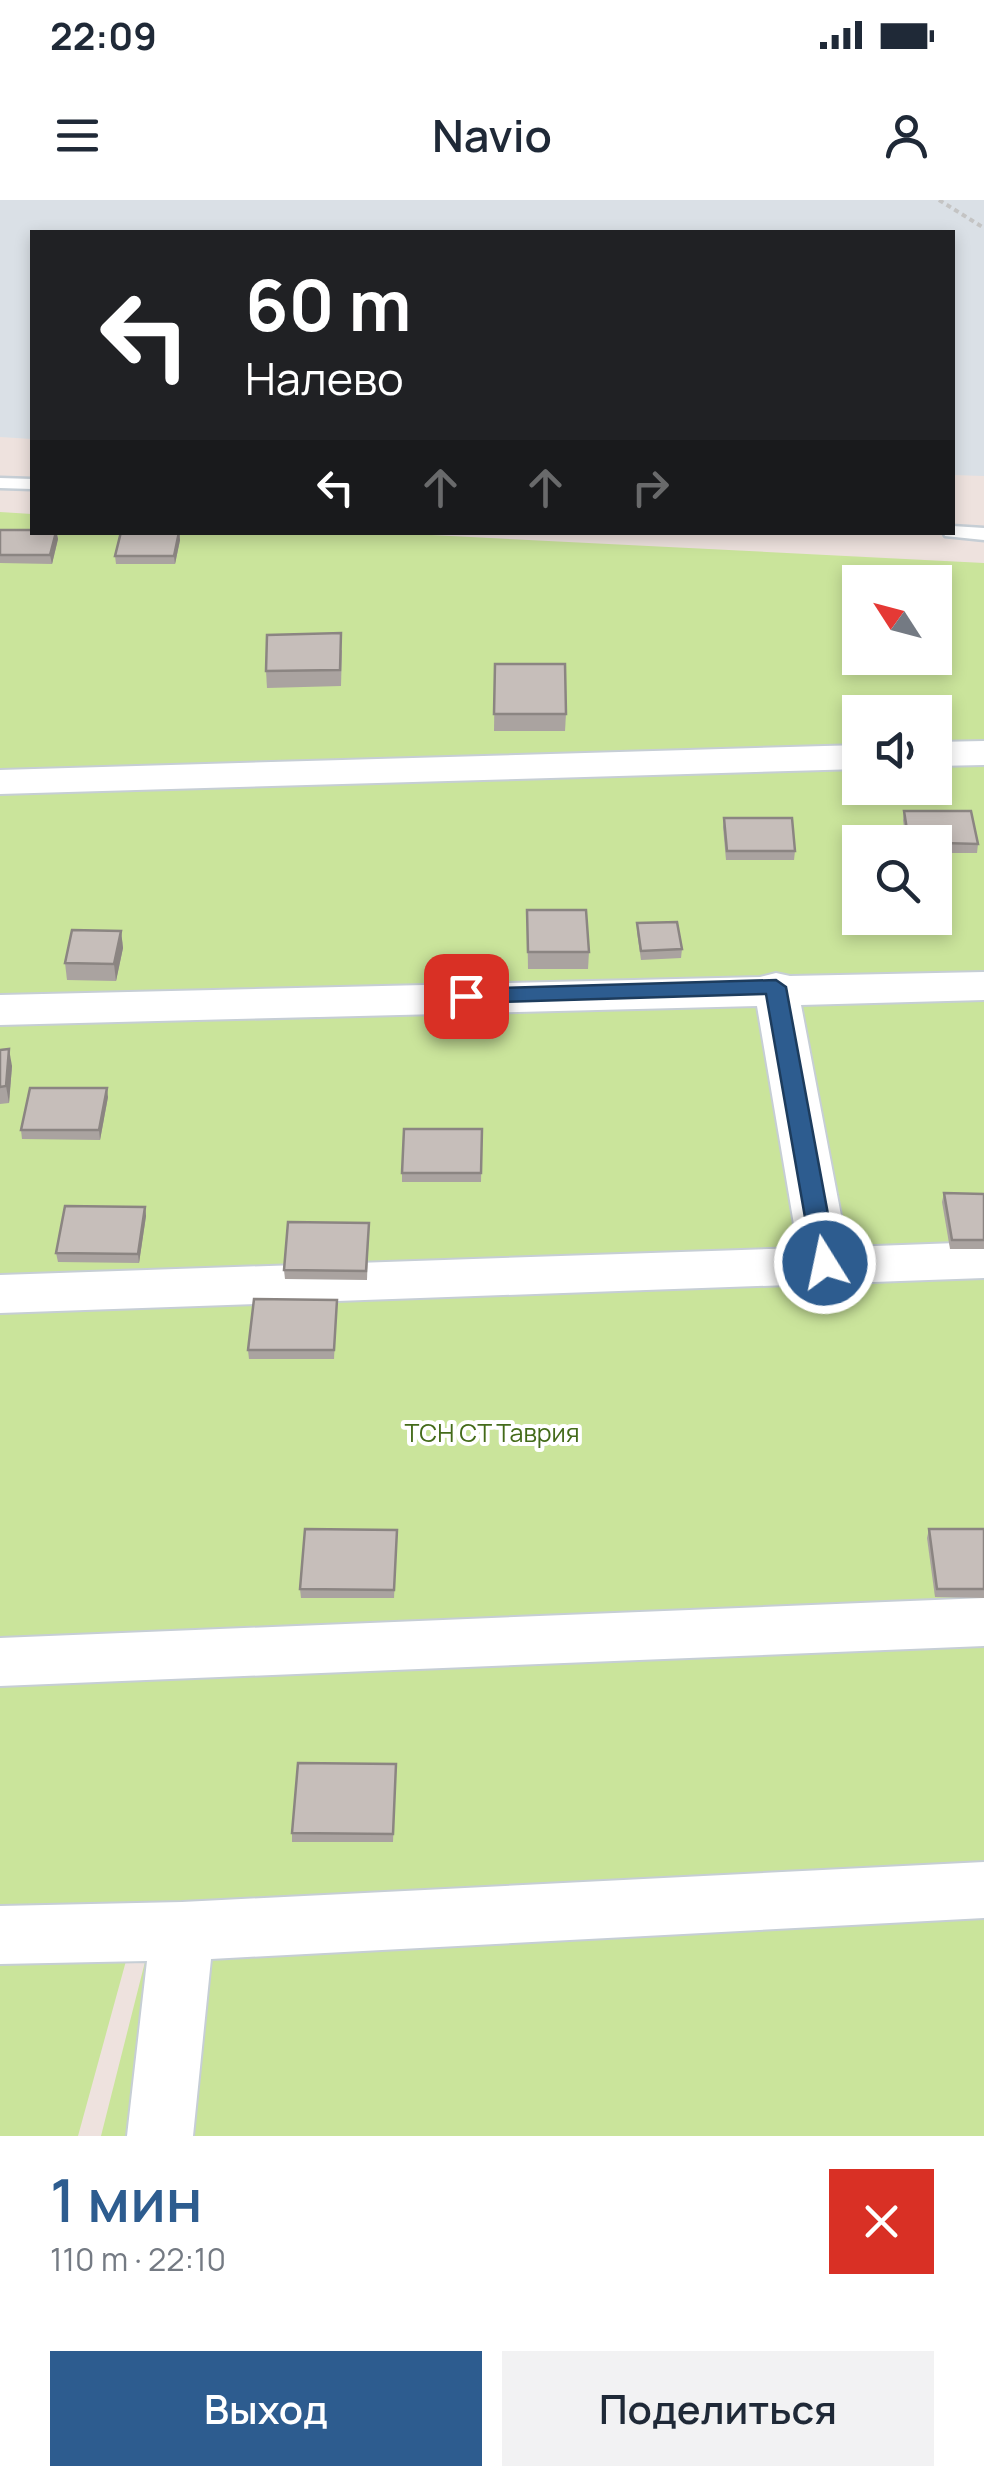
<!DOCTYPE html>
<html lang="ru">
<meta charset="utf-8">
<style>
:root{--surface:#fff;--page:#f2f2f3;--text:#1f2937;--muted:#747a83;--accent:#2d5c8f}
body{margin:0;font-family:Manrope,sans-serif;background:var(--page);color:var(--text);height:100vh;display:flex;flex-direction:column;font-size:38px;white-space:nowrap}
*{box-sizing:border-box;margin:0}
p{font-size:32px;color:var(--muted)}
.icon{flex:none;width:55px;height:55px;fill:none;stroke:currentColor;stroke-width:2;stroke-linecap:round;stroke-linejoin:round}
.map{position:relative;height:1936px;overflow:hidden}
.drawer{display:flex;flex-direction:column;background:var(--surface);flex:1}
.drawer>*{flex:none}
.top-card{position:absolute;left:30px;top:30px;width:925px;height:305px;border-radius:0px;box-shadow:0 5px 15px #0003;background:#202124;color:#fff;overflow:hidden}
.needle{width:65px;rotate:306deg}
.fabs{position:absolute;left:842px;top:365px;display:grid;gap:20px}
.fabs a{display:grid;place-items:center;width:110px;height:110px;border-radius:0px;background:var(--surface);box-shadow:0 5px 15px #0003;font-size:50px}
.pin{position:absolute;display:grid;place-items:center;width:85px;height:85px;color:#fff;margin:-42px;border-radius:20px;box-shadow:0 5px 15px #0006}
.me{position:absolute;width:110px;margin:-55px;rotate:350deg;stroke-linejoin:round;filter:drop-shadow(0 0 8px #0008)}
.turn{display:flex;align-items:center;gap:35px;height:210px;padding:0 50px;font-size:45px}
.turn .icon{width:130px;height:130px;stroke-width:2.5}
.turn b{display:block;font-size:70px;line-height:85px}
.lanes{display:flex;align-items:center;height:95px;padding:0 50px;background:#0003;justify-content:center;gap:50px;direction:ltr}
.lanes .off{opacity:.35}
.round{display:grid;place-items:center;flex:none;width:105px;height:105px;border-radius:0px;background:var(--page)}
.overview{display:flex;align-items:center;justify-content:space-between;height:170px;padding:0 50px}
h1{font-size:60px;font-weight:600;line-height:75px;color:var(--accent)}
.primary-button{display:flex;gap:20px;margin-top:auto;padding:20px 50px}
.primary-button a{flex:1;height:115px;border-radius:0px;background:var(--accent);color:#fff;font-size:40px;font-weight:600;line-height:115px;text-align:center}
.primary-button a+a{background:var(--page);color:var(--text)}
.status{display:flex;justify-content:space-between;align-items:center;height:70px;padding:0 50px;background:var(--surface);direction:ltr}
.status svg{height:28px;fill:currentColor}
header{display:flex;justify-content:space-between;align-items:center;height:130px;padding:0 50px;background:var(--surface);font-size:45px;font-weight:600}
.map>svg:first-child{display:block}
</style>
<div class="status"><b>22:09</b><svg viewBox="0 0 49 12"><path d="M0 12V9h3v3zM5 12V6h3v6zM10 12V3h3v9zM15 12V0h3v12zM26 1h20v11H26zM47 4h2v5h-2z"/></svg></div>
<header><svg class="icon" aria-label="menu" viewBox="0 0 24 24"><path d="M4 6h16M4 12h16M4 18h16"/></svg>Navio<svg class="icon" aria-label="person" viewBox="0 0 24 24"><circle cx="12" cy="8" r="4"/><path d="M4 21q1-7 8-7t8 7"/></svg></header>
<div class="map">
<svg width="984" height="1936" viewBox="0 0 984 1936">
<rect width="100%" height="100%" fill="#eee2de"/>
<path fill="#dae0e6" d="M0 0H984V276L953 275 952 32H32V239L0 237Z"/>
<path fill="#cae49b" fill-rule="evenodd" d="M0 312 32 314V332L392 333 984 363V1936H101L148 1750H129L78 1936H0ZM860 382H935V458H860ZM860 512H935V588H860ZM860 642H935V718H860Z"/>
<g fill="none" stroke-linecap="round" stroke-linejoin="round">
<defs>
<g id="lane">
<path d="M0 278 32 279V289L0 288Z"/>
<path d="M952 326 984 328V340L945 336 943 332H952Z"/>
</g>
<g id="street">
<path d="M984 541V565L935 566V542Z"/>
<path d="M860 545V569L0 594V570Z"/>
<path d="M984 772V800L801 805 847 1047 984 1042V1078L0 1113V1075L798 1048 757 806 0 825V795L760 777 776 773 790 776Z"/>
<path d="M984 1398V1446L0 1486V1438Z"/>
<path d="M984 1662V1718L211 1759 193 1936H127L147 1761 0 1764V1706L182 1702Z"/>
</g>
</defs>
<use href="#lane" stroke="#c6ced5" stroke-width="5"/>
<use href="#street" stroke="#c6ced5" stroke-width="4"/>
<path stroke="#c4c4c4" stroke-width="4" stroke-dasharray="5 4" stroke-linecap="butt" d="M939 0 984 28"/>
<use href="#lane" fill="#fff" fill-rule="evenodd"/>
<use href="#street" fill="#fff" fill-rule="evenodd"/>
</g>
<g fill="#aaa3a0">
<path d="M0 330 57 332 58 339 52 364 0 363Z"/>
<path d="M179 332 180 340 175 364H116L115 356Z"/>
<path d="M342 450 341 486 267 488 266 471Z"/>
<path d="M495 464 566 514 565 531H494Z"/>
<path d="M904 611 978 644 977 653H935V642H906L903 620Z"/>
<path d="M724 618 795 651 794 660H726L723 627Z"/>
<path d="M527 710 589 752 588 769H528Z"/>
<path d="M637 723 682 749 681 758 641 760 637 732Z"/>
<path d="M121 731 123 748 116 781 67 780 65 763Z"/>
<path d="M0 850 12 866 9 903 0 904Z"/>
<path d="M108 897 100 940 22 939 21 930Z"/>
<path d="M482 929 481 982H402V973Z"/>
<path d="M944 993 984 994V1049H950L942 1002Z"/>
<path d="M145 1007 146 1016 139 1063 58 1062 56 1053Z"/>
<path d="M369 1023 367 1080 285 1079 284 1070Z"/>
<path d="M337 1100 334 1159H249L248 1150Z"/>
<path d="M929 1329H984V1398L935 1397 927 1338Z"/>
<path d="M397 1339 394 1398H301L300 1389Z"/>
<path d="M396 1564 393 1642H292V1633Z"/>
</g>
<g fill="#8b8582">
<path d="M56 332 58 339 52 364 50 355Z"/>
<path d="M179 332 180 340 175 364 174 356Z"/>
<path d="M121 731 123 748 116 781 114 764Z"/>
<path d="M9 849 12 866 9 903 6 886Z"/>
<path d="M107 888 108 897 100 940 99 930Z"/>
<path d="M145 1007 146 1016 139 1063 138 1054Z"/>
</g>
<g fill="#c6beba" stroke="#8b8582" stroke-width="2.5">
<path d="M0 330H32V332H56L50 355H0Z"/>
<path d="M121 332H179L174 356H115Z"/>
<path d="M341 433 340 470 266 471 267 435Z"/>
<path d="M495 464H565L566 514H494Z"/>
<path d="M904 611H971L978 644 909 642Z"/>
<path d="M724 618H792L795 651H727Z"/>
<path d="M527 710H586L589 752H528Z"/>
<path d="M677 722 682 749 641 751 637 723Z"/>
<path d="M72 730 121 731 114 764 65 763Z"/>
<path d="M9 849 6 886 0 887V850Z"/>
<path d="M30 888H107L99 930H21Z"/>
<path d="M404 929H482L481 973H402Z"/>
<path d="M944 993 984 994V1040H952Z"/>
<path d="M65 1006 145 1007 138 1054 56 1053Z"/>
<path d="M288 1022 369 1023 366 1071 284 1070Z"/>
<path d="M254 1099 337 1100 334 1150H248Z"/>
<path d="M305 1329 397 1330 394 1390 300 1389Z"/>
<path d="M929 1329H984V1389H937Z"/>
<path d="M298 1563 396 1564 393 1634 292 1633Z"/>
</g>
<path fill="#2d5c8f" stroke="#1d3c5d" stroke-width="2.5" d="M776 780 786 787 837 1063 825 1072 813 1063 766 794 466 803 455 796 466 789Z"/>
<g text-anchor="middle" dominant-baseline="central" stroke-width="8" stroke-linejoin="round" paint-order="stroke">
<g font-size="25" fill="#446b1a" stroke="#fff">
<text x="492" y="1232">ТСН СТ Таврия</text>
</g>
</g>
</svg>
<div class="fabs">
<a><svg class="needle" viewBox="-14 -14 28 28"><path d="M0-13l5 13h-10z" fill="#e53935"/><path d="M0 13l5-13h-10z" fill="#747a83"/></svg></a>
<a><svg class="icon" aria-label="sound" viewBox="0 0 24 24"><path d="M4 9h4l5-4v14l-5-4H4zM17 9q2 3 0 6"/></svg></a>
<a><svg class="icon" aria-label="search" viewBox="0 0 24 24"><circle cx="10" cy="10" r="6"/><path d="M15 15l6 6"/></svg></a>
</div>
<div class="pin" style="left:466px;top:796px;background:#d93025"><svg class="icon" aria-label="arrive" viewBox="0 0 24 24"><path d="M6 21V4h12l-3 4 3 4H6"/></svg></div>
<svg class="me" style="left:825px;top:1063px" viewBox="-20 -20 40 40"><circle r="17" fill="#2d5c8f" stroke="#fff" stroke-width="3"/><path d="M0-11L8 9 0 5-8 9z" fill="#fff"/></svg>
<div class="top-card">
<div class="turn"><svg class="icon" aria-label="left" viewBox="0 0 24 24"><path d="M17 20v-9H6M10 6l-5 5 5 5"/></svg><div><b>60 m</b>Налево</div></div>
<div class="lanes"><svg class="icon" aria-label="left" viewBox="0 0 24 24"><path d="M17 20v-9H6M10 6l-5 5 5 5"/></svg><svg class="icon off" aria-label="ahead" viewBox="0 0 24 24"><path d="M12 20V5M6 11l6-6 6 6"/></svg><svg class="icon off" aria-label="ahead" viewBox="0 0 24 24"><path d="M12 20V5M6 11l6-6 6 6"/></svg><svg class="icon off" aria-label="right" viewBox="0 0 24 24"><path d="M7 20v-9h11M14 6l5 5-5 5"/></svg></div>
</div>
</div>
<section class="drawer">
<div class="overview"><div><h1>1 мин</h1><p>110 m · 22:10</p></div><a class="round" style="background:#d93025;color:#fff"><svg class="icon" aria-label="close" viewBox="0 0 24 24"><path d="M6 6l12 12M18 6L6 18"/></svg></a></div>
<div class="primary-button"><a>Выход</a><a>Поделиться</a></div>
</section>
